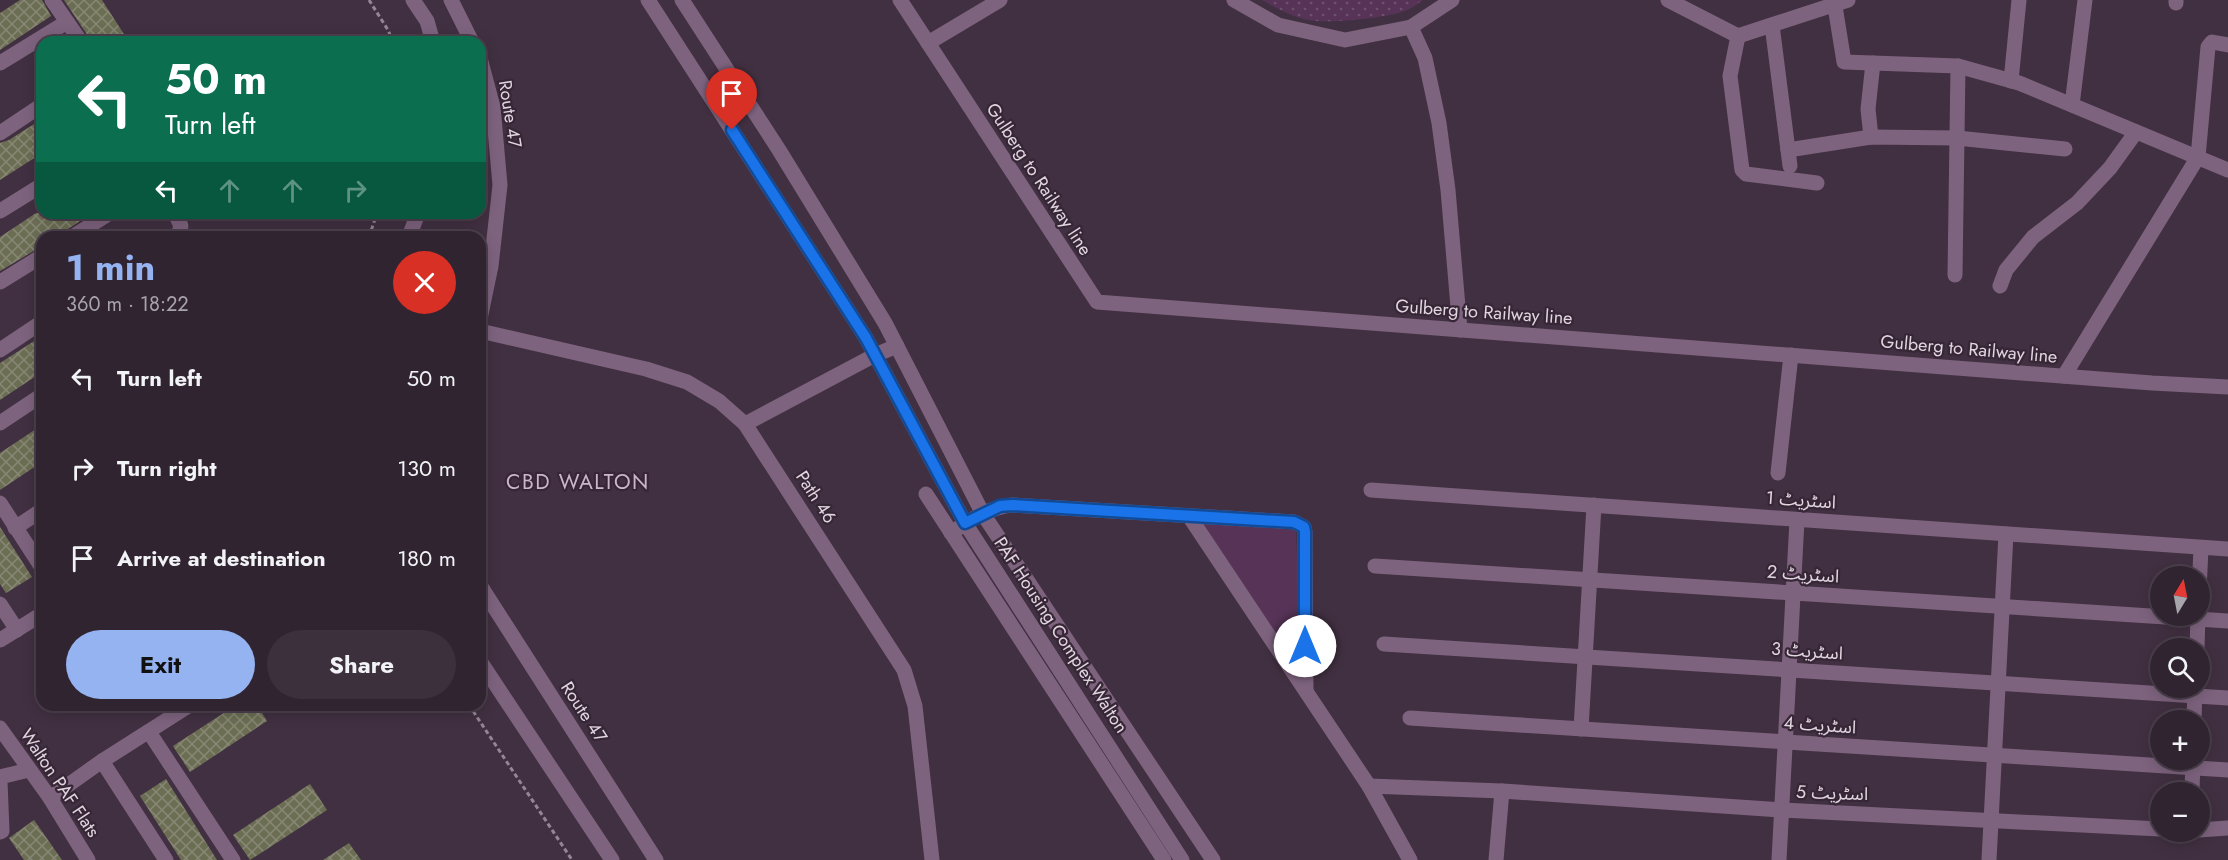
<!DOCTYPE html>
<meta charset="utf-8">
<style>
:root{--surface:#312431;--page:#3d303d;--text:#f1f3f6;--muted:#a8a4ab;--line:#4c414d;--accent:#95b2f1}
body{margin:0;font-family:Jost,"Noto Sans Arabic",sans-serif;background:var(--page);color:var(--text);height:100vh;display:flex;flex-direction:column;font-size:22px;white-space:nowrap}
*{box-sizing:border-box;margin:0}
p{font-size:20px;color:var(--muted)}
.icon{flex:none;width:33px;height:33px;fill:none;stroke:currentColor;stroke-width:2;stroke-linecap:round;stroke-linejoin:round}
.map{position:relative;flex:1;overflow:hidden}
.sheet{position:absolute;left:36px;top:231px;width:450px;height:480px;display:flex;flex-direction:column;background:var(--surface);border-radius:18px;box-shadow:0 3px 15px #0003,0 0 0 2px var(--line)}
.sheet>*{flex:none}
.guide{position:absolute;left:36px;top:36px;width:450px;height:183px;border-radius:18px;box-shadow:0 3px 15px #0003,0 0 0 2px var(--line);background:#0b6e4f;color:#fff;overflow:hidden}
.needle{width:39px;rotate:10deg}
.tools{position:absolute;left:2150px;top:566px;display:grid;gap:12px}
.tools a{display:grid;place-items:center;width:60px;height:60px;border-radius:50%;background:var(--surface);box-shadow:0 3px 15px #0003,0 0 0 2px var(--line);font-size:30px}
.pin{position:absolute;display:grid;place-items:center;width:51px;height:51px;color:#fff;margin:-62px -26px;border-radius:50% 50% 50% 0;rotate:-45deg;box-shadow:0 0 6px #0007}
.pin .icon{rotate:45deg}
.me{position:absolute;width:66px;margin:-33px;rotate:0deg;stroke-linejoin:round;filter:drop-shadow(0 0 4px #0008)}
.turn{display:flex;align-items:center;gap:21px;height:126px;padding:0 30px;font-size:27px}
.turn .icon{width:78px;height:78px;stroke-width:2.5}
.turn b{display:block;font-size:42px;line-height:51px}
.lanes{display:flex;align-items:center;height:57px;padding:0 30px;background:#0003;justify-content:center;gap:30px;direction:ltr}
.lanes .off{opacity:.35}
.round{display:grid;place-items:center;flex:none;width:63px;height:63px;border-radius:32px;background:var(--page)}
.overview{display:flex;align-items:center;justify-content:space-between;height:102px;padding:0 30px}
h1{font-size:36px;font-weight:700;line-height:45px;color:var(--accent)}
.action{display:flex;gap:12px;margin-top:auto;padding:12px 30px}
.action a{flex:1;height:69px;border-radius:36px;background:var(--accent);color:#111;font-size:24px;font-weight:700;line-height:69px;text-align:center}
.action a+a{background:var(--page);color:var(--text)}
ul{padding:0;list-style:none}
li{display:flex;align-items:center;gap:18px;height:90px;padding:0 30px}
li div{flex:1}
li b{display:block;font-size:22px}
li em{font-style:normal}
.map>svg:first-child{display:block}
</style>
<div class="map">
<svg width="2228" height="860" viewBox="0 0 2228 860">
<defs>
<pattern id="grass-dots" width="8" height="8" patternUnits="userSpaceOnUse" patternTransform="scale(1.5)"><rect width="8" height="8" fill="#563357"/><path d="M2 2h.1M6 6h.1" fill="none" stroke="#6e506f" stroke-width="1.8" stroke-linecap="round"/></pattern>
<pattern id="building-cross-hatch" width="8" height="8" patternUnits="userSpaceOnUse" patternTransform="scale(1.5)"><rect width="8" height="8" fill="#6c6e54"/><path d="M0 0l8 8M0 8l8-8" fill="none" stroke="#888874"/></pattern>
</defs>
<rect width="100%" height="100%" fill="#413041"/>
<path fill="url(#grass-dots)" d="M1262 0H1423C1418 3 1413 8 1407 10 1389 18 1328 24 1309 20 1292 17 1276 8 1262 0Z"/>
<path fill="#563357" d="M1201 523 1296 530 1301 650 1285 651Z"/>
<g fill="url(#building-cross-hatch)">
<path d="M20 0H42L51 16 0 50V13Z"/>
<path d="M64 0H102L129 42H92Z"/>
<path d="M42 119V153L0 180V143L9 140Z"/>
<path d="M36 213H92L56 237H42V246L0 271V237Z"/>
<path d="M42 336V372L0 400V363Z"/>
<path d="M42 425V462L0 490V453Z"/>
<path d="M0 527 32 577 6 593 0 584Z"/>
<path d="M236 705H257L267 721 190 772 173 746Z"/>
<path d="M166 779 217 860H181L140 796Z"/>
<path d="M310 784 327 810 250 860 233 835Z"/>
<path d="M34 820 62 860H24L9 838Z"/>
<path d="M349 843 361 860H323Z"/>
</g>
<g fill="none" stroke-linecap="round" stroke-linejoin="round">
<g stroke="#948694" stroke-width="3" stroke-dasharray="4.5 3" stroke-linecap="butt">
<path d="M369 0 388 30 393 42"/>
<path d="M369 237 377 213"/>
<path d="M469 705 572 860"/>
</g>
<g stroke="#7e637e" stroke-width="15">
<path d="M52 0 81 42"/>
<path d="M413 0 427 21 433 42"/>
<path d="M451 0 472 42"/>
<path d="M648 0 866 338 965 523 1182 860"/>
<path d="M682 0 779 150 885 323 983 514 1213 860"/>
<path d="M900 0 1097 302 2152 383 2228 387"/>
<path d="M1234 0 1278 25 1345 40 1411 27 1452 0"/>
<path d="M1668 0 1738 36 1848 0"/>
<path d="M1834 0 1844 62 1958 66 2019 83 2228 170"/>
<path d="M2176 0V3"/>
<path d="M1772 25 1790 166"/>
<path d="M1411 27 1425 58 1439 123 1448 190 1460 330"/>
<path d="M1738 36 1730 76 1742 170 1746 174 1817 183"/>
<path d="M928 43 1000 0"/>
<path d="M480 58 493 107 500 185 491 266 480 319"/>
<path d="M0 63 67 22"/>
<path d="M2011 81 2019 0"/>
<path d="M2072 105 2085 0"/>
<path d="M0 133 42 105"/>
<path d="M1871 137 1868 109 1873 63"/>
<path d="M1788 150 1871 137 1957 138 2065 149"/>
<path d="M0 211 42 185"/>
<path d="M72 237 110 213"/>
<path d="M173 237 179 233 181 226 175 213"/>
<path d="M409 237 418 213"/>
<path d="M1955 275 1958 66"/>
<path d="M0 282 42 256"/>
<path d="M2000 286 2006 270 2033 237 2077 203 2110 168 2136 132"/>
<path d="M480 331 646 369 687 382 719 401 745 424 904 670 915 706 932 860"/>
<path d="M0 350 42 322"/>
<path d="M2064 376 2198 157 2208 47 2212 42 2228 45"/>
<path d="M0 423 42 395"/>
<path d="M745 424 875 355 897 346"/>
<path d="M1778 473 1791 355"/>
<path d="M1371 490 2228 549"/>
<path d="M926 494 1164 860"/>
<path d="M0 503 42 568"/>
<path d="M1189 516 1369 786 1410 860"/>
<path d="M15 528 42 510"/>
<path d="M951 533C970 520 990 507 1012 505L1294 522 1304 527 1305 532 1306 691"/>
<path d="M1375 566 2228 621"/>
<path d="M480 585 656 860"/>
<path d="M2199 592 2201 548"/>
<path d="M0 604 17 630"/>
<path d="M0 640 42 614"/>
<path d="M1384 644 2228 698"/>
<path d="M2197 648 2198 615"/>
<path d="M480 661 612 860"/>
<path d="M1410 718 2228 770"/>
<path d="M2194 720 2195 687"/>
<path d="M0 728 50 798 88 860"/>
<path d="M1581 729 1594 505"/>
<path d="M149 732 233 860"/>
<path d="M102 761 166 860"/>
<path d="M0 777 29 770"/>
<path d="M0 781 2 831 0 832"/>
<path d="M1369 786 1502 791 1496 860"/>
<path d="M1502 791 1782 810 2160 829"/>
<path d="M2192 792 2193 759"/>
<path d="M50 798 102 761 190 705"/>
<path d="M2199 830 2228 828"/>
<path d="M1779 860 1797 520"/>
<path d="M1989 860 2006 534"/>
</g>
</g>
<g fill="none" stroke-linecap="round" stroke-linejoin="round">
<defs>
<path id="route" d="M732 130 866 338 965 523 1000 506 1012 505 1294 522 1304 527 1305 532V646"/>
</defs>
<use href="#route" stroke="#114b97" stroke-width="15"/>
<use href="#route" stroke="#1a73e8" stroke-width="10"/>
</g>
<g text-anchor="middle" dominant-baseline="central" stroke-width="4.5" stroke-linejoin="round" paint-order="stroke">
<g font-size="18" fill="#e1d5e0" stroke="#362636">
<text transform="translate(510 114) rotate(81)">Route 47</text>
<text transform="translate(1039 179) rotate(57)">Gulberg to Railway line</text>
<text transform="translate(1484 312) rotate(4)">Gulberg to Railway line</text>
<text transform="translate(1969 349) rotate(5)">Gulberg to Railway line</text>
<text transform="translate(816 497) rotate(57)">Path 46</text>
<text transform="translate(1801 500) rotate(4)">اسٹریٹ 1</text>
<text transform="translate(1803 574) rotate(4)">اسٹریٹ 2</text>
<text transform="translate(1061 635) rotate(57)">PAF Housing Complex Walton</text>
<text transform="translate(1807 651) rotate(4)">اسٹریٹ 3</text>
<text transform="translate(584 712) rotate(57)">Route 47</text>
<text transform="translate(1820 725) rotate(4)">اسٹریٹ 4</text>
<text transform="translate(60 783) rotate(56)">Walton PAF Flats</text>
<text transform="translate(1832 793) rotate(2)">اسٹریٹ 5</text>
</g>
<g font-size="21" letter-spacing="1.5" fill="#cbb6cb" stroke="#362636">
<text x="578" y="482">CBD WALTON</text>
</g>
</g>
</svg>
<div class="tools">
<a><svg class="needle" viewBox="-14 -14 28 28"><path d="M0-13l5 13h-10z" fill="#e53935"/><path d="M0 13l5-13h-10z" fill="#a8a4ab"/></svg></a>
<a><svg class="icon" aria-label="search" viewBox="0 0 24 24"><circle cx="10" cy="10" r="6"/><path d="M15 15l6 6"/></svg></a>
<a>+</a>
<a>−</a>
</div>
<div class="pin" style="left:732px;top:130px;background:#d93025"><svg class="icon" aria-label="arrive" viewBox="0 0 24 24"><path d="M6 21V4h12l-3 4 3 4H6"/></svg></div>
<svg class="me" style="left:1305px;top:646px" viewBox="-20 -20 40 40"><circle r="19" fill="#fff"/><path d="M0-13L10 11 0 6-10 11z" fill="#1a73e8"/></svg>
<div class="guide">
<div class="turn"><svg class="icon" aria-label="left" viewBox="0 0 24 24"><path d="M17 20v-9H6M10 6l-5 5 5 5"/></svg><div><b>50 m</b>Turn left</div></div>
<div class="lanes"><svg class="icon" aria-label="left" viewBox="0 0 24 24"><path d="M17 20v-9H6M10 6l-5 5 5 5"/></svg><svg class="icon off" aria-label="ahead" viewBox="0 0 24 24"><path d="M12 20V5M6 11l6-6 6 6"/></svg><svg class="icon off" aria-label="ahead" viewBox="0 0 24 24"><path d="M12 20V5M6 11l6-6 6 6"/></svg><svg class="icon off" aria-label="right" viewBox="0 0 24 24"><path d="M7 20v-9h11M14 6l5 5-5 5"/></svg></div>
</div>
<section class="sheet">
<div class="overview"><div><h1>1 min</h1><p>360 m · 18:22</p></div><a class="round" style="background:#d93025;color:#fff"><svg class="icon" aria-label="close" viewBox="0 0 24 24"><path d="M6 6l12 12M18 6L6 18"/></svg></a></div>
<ul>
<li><svg class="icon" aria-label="left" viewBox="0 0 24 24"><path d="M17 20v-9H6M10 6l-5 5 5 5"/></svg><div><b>Turn left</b></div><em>50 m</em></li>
<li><svg class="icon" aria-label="right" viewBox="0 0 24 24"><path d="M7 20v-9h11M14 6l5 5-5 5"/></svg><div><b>Turn right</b></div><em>130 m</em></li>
<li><svg class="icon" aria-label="arrive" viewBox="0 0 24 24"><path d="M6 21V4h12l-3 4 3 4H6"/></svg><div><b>Arrive at destination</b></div><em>180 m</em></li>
</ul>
<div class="action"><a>Exit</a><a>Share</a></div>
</section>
</div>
